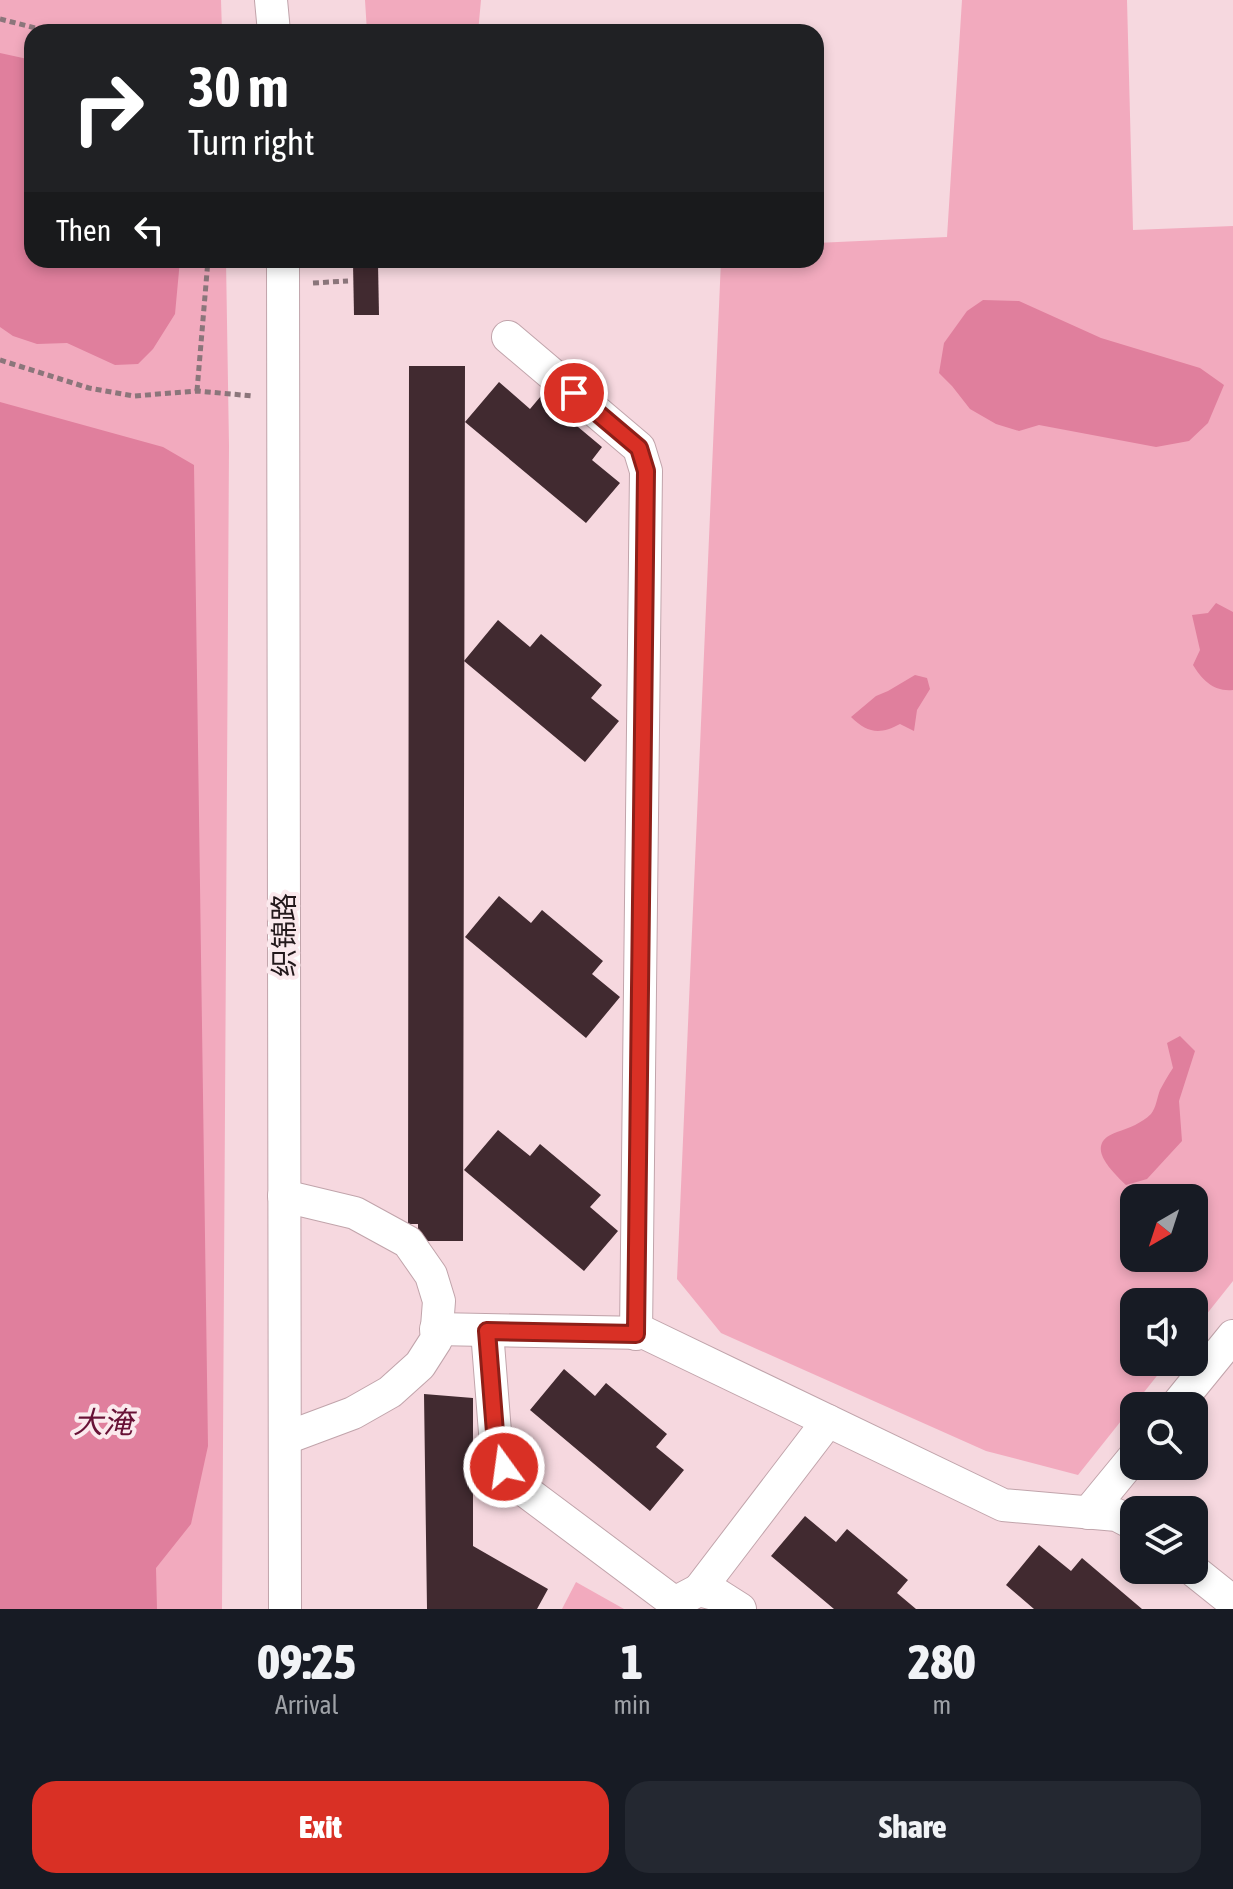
<!DOCTYPE html>
<meta charset="utf-8">
<style>
:root{--surface:#171b24;--page:#242831;--text:#f1f3f6;--muted:#9ea1a6;--accent:#d93025}
body{margin:0;font-family:"Asap Condensed","Noto Sans SC",sans-serif;background:var(--page);color:var(--text);height:100vh;display:flex;flex-direction:column;font-size:30px;white-space:nowrap}
*{box-sizing:border-box;margin:0}
p{font-size:26px;color:var(--muted)}
.icon{flex:none;width:44px;height:44px;fill:none;stroke:currentColor;stroke-width:2;stroke-linecap:round;stroke-linejoin:round}
.map{position:relative;height:1609px;overflow:hidden}
.side{display:flex;flex-direction:column;background:var(--surface);flex:1}
.side>*{flex:none}
.top-card{position:absolute;left:24px;top:24px;width:800px;height:244px;border-radius:24px;box-shadow:0 4px 12px #0003;background:#202124;color:#fff;overflow:hidden}
.needle{width:52px;rotate:219deg}
.tools{position:absolute;left:1120px;top:1184px;display:grid;gap:16px}
.tools a{display:grid;place-items:center;width:88px;height:88px;border-radius:16px;background:var(--surface);box-shadow:0 4px 12px #0003;font-size:40px}
.pin{position:absolute;display:grid;place-items:center;width:68px;height:68px;color:#fff;margin:-34px;border:4px solid #fff;border-radius:50%;box-shadow:0 2px 8px #0007}
.me{position:absolute;width:88px;margin:-44px;rotate:346deg;stroke-linejoin:round;filter:drop-shadow(0 0 6px #0008)}
.turn{display:flex;align-items:center;gap:28px;height:168px;padding:0 32px;font-size:36px}
.turn .icon{width:104px;height:104px;stroke-width:2.5}
.turn b{display:block;font-size:56px;line-height:68px}
.then{display:flex;align-items:center;height:76px;padding:0 32px;background:#0003;gap:16px;font-size:30px}
.eta{display:flex;justify-content:space-evenly;align-items:center;height:136px;text-align:center}
.eta b{font-size:48px;font-weight:800;line-height:56px}
.cta{display:flex;gap:16px;margin-top:auto;padding:16px 32px}
.cta a{flex:1;height:92px;border-radius:24px;background:var(--accent);color:#fff;font-size:32px;font-weight:800;line-height:92px;text-align:center}
.cta a+a{background:var(--page);color:var(--text)}
.map>svg:first-child{display:block}
</style>
<div class="map">
<svg width="1233" height="1609" viewBox="0 0 1233 1609">
<rect width="100%" height="100%" fill="#f6d8df"/>
<g fill="#f2aabe" fill-rule="evenodd">
<path d="M0 0H221L222 32H32V260H226L229 446 222 1609H0Z"/>
<path d="M365 0H481L478 32H367Z"/>
<path d="M962 0H1127L1133 230 1233 226V1281L1194 1330V1302H1134V1362H1168L1078 1475 986 1451 721 1333 677 1279 721 260H816V243L947 237ZM1134 1198H1194V1258H1134Z"/>
<path d="M576 1582 624 1609H562Z"/>
</g>
<g fill="#e07f9d">
<path d="M0 53 32 60V260H180L175 314 153 349 138 364 115 365 67 343 37 344 13 336 0 327Z"/>
<path d="M983 300 1019 301 1101 338 1200 368 1224 385 1208 423 1189 441 1156 447 1039 425 1019 431 996 424 970 409 952 386 939 373 944 343 967 311Z"/>
<path d="M0 402 163 447 194 465 208 1446 191 1524 156 1568 157 1609H0Z"/>
<path d="M1216 603 1233 612V690C1214 692 1202 680 1193 665L1200 650 1192 615 1208 613Z"/>
<path d="M915 675 927 678 930 689 917 710 914 731 900 724C880 735 867 733 851 717L876 696 888 691Z"/>
<path d="M1180 1036 1195 1051 1179 1101 1182 1141 1147 1179 1126 1185C1111 1170 1083 1144 1117 1132 1129 1128 1142 1123 1151 1114 1156 1108 1157 1098 1160 1090 1164 1083 1168 1075 1173 1068L1167 1043Z"/>
</g>
<g fill="#412a30">
<path d="M353 263H378L379 315H354Z"/>
<path d="M409 366H465L463 1241H418V1224H408Z"/>
<path d="M499 382 530 409 541 396 602 447 592 460 620 483 586 523 465 422Z"/>
<path d="M498 620 530 647 541 634 602 685 591 698 619 721 585 762 464 661Z"/>
<path d="M499 896 531 923 542 910 603 961 592 974 620 997 586 1038 465 937Z"/>
<path d="M498 1130 530 1156 540 1144 601 1195 590 1207 618 1231 584 1271 464 1170Z"/>
<path d="M564 1369 595 1396 606 1383 667 1434 656 1447 684 1470 650 1511 530 1410Z"/>
<path d="M424 1394 473 1398V1546L548 1589 537 1609H427Z"/>
<path d="M805 1516 836 1542 847 1529 908 1580 897 1593 916 1609H834L771 1556Z"/>
<path d="M1039 1545 1071 1571 1082 1558 1142 1609H1034L1006 1585Z"/>
</g>
<g fill="none" stroke-linecap="round" stroke-linejoin="round">
<defs>
<g id="minor">
<path d="M271 0 274 32"/>
<path d="M283 260 285 1609"/>
<path d="M508 337 639 448 646 471 636 1334"/>
<path d="M284 1196 355 1213 408 1242 431 1275 439 1301 436 1340 420 1365 390 1392 353 1413 286 1438"/>
<path d="M436 1329 645 1333 1003 1505 1117 1515 1134 1524"/>
<path d="M487 1331 496 1445 512 1481 675 1603"/>
<path d="M1176 1406 1233 1336"/>
<path d="M1088 1513 1134 1457"/>
<path d="M1193 1570 1233 1602"/>
<path d="M699 1590 828 1421"/>
<path d="M682 1599 699 1590 718 1595 740 1609"/>
</g>
</defs>
<use href="#minor" stroke="#c1a4ab" stroke-width="34"/>
<g stroke="#8b767b" stroke-width="5" stroke-dasharray="6 4" stroke-linecap="butt">
<path d="M0 19 51 32"/>
<path d="M313 283 348 281"/>
<path d="M0 360 89 388 134 396 197 391 253 396"/>
<path d="M197 391 208 260"/>
</g>
<use href="#minor" stroke="#fff" stroke-width="32"/>
</g>
<g fill="none" stroke-linecap="round" stroke-linejoin="round">
<defs>
<path id="route" d="M504 1467 496 1445 487 1331 636 1334 646 471 639 448 574 393"/>
</defs>
<use href="#route" stroke="#8d1f18" stroke-width="20"/>
<use href="#route" stroke="#d93025" stroke-width="14"/>
</g>
<g text-anchor="middle" dominant-baseline="central" stroke-width="8" stroke-linejoin="round" paint-order="stroke">
<g font-size="28" fill="#23181b" stroke="#fbe9ed">
<text transform="translate(284 935) rotate(-90)">织锦路</text>
</g>
<g font-size="30" font-style="italic" fill="#681236" stroke="#fbe9ed">
<text x="103" y="1422">大淹</text>
</g>
</g>
</svg>
<div class="tools">
<a><svg class="needle" viewBox="-14 -14 28 28"><path d="M0-13l5 13h-10z" fill="#e53935"/><path d="M0 13l5-13h-10z" fill="#9ea1a6"/></svg></a>
<a><svg class="icon" aria-label="sound" viewBox="0 0 24 24"><path d="M4 9h4l5-4v14l-5-4H4zM17 9q2 3 0 6"/></svg></a>
<a><svg class="icon" aria-label="search" viewBox="0 0 24 24"><circle cx="10" cy="10" r="6"/><path d="M15 15l6 6"/></svg></a>
<a><svg class="icon" aria-label="layers" viewBox="0 0 24 24"><path d="M12 4l9 5-9 5-9-5zM3 14l9 5 9-5"/></svg></a>
</div>
<div class="pin" style="left:574px;top:393px;background:#d93025"><svg class="icon" aria-label="arrive" viewBox="0 0 24 24"><path d="M6 21V4h12l-3 4 3 4H6"/></svg></div>
<svg class="me" style="left:504px;top:1467px" viewBox="-20 -20 40 40"><circle r="17" fill="#d93025" stroke="#fff" stroke-width="3"/><path d="M0-11L8 9 0 5-8 9z" fill="#fff"/></svg>
<div class="top-card">
<div class="turn"><svg class="icon" aria-label="right" viewBox="0 0 24 24"><path d="M7 20v-9h11M14 6l5 5-5 5"/></svg><div><b>30 m</b>Turn right</div></div>
<div class="then">Then<svg class="icon" aria-label="left" viewBox="0 0 24 24"><path d="M17 20v-9H6M10 6l-5 5 5 5"/></svg></div>
</div>
</div>
<section class="side">
<div class="eta">
<div><b>09:25</b><p>Arrival</p></div>
<div><b>1</b><p>min</p></div>
<div><b>280</b><p>m</p></div>
</div>
<div class="cta"><a>Exit</a><a>Share</a></div>
</section>
